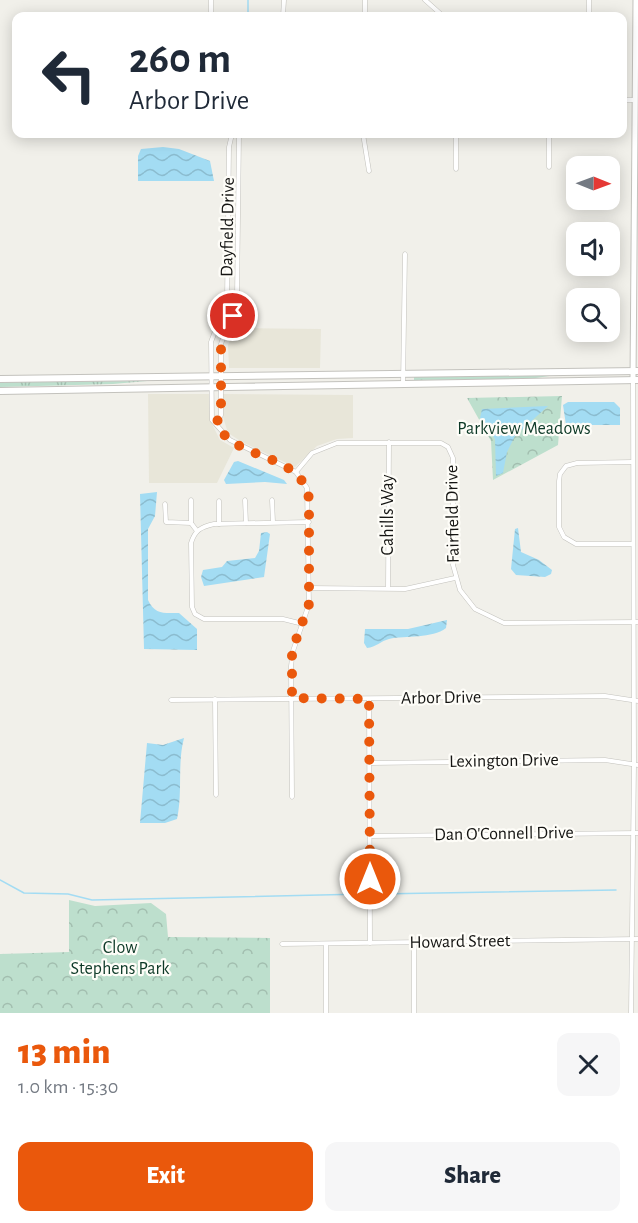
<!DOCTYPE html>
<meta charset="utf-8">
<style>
:root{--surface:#fff;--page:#f6f6f7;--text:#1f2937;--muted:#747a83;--accent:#ea580c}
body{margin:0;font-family:"Alegreya Sans",sans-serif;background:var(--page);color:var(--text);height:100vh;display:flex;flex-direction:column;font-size:22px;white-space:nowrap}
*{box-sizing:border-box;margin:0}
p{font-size:20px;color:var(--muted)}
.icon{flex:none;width:33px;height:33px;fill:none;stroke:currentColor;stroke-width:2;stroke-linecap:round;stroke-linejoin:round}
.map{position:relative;height:1013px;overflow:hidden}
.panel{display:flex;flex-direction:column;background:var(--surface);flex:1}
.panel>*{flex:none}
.top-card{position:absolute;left:12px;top:12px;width:615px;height:126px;border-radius:12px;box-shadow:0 3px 15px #0003;background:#fff;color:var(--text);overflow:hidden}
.needle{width:39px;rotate:91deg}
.buttons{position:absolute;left:566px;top:156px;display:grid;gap:12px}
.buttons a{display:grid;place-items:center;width:54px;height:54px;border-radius:12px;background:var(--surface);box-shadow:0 3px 15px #0003;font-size:30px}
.pin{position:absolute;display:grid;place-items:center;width:51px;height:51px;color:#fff;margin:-26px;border:3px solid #fff;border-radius:50%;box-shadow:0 2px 6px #0007}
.me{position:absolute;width:66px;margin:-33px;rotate:0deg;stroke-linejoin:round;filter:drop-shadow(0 0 4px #0008)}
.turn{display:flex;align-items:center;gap:21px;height:126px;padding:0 18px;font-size:27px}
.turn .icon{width:78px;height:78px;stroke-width:2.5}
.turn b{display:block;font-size:42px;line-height:51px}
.round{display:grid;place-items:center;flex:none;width:63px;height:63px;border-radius:12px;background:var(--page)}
.summary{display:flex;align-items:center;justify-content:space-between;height:102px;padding:0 18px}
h1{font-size:36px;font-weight:800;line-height:45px;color:var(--accent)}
.button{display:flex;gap:12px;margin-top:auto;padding:12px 18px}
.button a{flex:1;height:69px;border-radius:12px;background:var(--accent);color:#fff;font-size:24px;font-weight:800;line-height:69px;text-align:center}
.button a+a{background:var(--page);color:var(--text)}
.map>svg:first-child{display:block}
</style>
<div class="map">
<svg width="638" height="1013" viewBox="0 0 638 1013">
<defs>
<pattern id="grass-tufts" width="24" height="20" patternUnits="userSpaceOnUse" patternTransform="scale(1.5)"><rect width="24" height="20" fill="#bddfcd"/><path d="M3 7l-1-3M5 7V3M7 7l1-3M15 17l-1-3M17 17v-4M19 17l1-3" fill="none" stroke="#a2beaf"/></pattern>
<pattern id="park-crowns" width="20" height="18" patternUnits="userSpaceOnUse" patternTransform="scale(1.5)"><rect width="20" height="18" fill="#bddfcd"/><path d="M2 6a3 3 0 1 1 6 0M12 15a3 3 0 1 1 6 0" fill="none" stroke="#a2beaf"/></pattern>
<pattern id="water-waves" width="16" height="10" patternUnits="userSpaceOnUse" patternTransform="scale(1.5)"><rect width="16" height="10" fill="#a3dcf3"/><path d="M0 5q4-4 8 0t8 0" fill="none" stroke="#8bbccf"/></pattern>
</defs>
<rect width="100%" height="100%" fill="#f1f0ea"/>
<g fill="#e8e6d9">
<path d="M235 328 321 329 320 368H229L228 345Z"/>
<path d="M148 394H209L210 420 220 440 234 448 217 483H149Z"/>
<path d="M222 394 353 395V438L337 439 317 446 295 467 242 442 228 433 223 417Z"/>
</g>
<g fill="url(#grass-tufts)">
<path d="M556 375 529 379 414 380V377Z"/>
<path d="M147 381 113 384 0 387V382Z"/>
</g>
<g fill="url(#park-crowns)">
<path d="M562 396 558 445 493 480 491 441 467 398Z"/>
<path d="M69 900 95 906 151 903 166 914 168 937 270 938V1013H0V954L69 952Z"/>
</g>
<g fill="url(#water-waves)">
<path d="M163 147 179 149 210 161 214 181H138V156L141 149Z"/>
<path d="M568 402H614L620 408V425H566L563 405Z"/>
<path d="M548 406 515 436 507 452 503 473 496 476 495 439 480 418 482 409Z"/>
<path d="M238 461 284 480 287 484 265 482 226 484 224 480 234 462Z"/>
<path d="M157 492 155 516 148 529V600C155 615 164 613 179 613L197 629V650L144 649 140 494Z"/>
<path d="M518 528 521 552 539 560 552 570 551 574 545 577 516 575 511 569 515 529Z"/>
<path d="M267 532 270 534 264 577 204 586 201 577 203 570 222 567 227 561 255 558 259 551 261 533Z"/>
<path d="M447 620 446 628C432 639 406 635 389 639 381 641 376 647 367 648L364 643 365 629H408Z"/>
<path d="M184 738C177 764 183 792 177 819L165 823H140L147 743 163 745Z"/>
</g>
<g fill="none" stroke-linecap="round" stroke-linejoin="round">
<g stroke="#a3dcf3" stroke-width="1.5">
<path d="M248 0V16"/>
<path d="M0 880 24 893 68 894 92 900 364 894"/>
<path d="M377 894 616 890"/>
</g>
<defs>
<g id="street">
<path d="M211 0V16"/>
<path d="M425 0 443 16"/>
<path d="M283 16 284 0"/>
<path d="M365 16V0"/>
<path d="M589 16V0"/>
<path d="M622 100H635"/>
<path d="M232 134 229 147 227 300 211 342 212 420 230 440 296 472 307 488 309 604 293 651 291 666 292 797"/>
<path d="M363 134 369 171"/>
<path d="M456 134V169"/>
<path d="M549 167V134"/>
<path d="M403 384 405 254"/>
<path d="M217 423 221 415V344L237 298 239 134"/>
<path d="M632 462 577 463 566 466 560 474 559 481V527L564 537 576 544H633"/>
<path d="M296 472 312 453 337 443H441L448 447 453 458V565L460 590 475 609 504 623 638 622"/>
<path d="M191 500V523"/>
<path d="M245 500 246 523"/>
<path d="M272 500 273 522"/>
<path d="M219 501V524"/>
<path d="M165 504 166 522 191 523 197 531"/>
<path d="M309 588 405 589 455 578"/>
<path d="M388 588 389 442"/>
<path d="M303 624 283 619H204L195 614 192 607 191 543C195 530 201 527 214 524L309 522"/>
<path d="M215 699 216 795"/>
<path d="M369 699 370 943"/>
<path d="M171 700 605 696 638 701"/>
<path d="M370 763 605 760 638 765"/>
<path d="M370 836 638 833"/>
<path d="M414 943V1013"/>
<path d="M282 944 638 939"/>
<path d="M326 944V1013"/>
<path d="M631 1013 634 764 633 381"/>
</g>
<path id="secondary" d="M633 380 636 0"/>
<g id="primary">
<path d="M0 379 638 371"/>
<path d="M0 391 638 380"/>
</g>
</defs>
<use href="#street" stroke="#c3c2bd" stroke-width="5"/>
<use href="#secondary" stroke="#c3c2bd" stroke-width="7"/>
<use href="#primary" stroke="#c3c2bd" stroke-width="8"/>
<use href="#street" stroke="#fff" stroke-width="4"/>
<use href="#secondary" stroke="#fff" stroke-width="5"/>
<use href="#primary" stroke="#fff" stroke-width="6"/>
</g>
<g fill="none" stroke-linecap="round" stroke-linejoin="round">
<path stroke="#ea580c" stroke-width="10" stroke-dasharray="0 18" d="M233 316 221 344V415L216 423C235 463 301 450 309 499V604L292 651V698L369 699 370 879"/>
</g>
<g text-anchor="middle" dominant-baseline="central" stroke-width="4.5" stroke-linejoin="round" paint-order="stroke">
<g font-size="18" fill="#141412" stroke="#fefdf8">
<text transform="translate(228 227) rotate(-89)">Dayfield Drive</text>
<text transform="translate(453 514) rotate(-91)">Fairfield Drive</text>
<text transform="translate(388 515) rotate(-90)">Cahills Way</text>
<text transform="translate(441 698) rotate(-1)">Arbor Drive</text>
<text transform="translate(504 761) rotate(-1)">Lexington Drive</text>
<text transform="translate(504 834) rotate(-1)">Dan O'Connell Drive</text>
<text transform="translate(460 942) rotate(-1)">Howard Street</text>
</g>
<g font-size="18" fill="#0d3927" stroke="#fefdf8">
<text x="524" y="429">Parkview Meadows</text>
<text x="120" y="948">Clow<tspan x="120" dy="21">Stephens Park</tspan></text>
</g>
</g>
</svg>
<div class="buttons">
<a><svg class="needle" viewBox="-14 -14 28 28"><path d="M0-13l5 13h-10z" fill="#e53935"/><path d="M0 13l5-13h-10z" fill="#747a83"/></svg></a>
<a><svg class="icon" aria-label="sound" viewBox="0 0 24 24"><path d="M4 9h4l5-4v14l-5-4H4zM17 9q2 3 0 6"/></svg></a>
<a><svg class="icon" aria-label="search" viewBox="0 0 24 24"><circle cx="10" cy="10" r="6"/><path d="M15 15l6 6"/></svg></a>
</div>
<div class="pin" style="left:233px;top:316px;background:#d93025"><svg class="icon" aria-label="arrive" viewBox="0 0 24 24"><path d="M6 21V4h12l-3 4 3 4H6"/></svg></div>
<svg class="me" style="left:370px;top:879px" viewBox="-20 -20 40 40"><circle r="17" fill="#ea580c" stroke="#fff" stroke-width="3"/><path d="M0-11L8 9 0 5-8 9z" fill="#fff"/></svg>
<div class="top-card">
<div class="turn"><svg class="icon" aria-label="left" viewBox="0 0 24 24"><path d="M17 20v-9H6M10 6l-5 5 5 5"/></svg><div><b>260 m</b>Arbor Drive</div></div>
</div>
</div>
<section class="panel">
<div class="summary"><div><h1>13 min</h1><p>1.0 km · 15:30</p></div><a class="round"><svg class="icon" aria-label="close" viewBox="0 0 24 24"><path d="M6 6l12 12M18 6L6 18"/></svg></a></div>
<div class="button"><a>Exit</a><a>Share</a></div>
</section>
